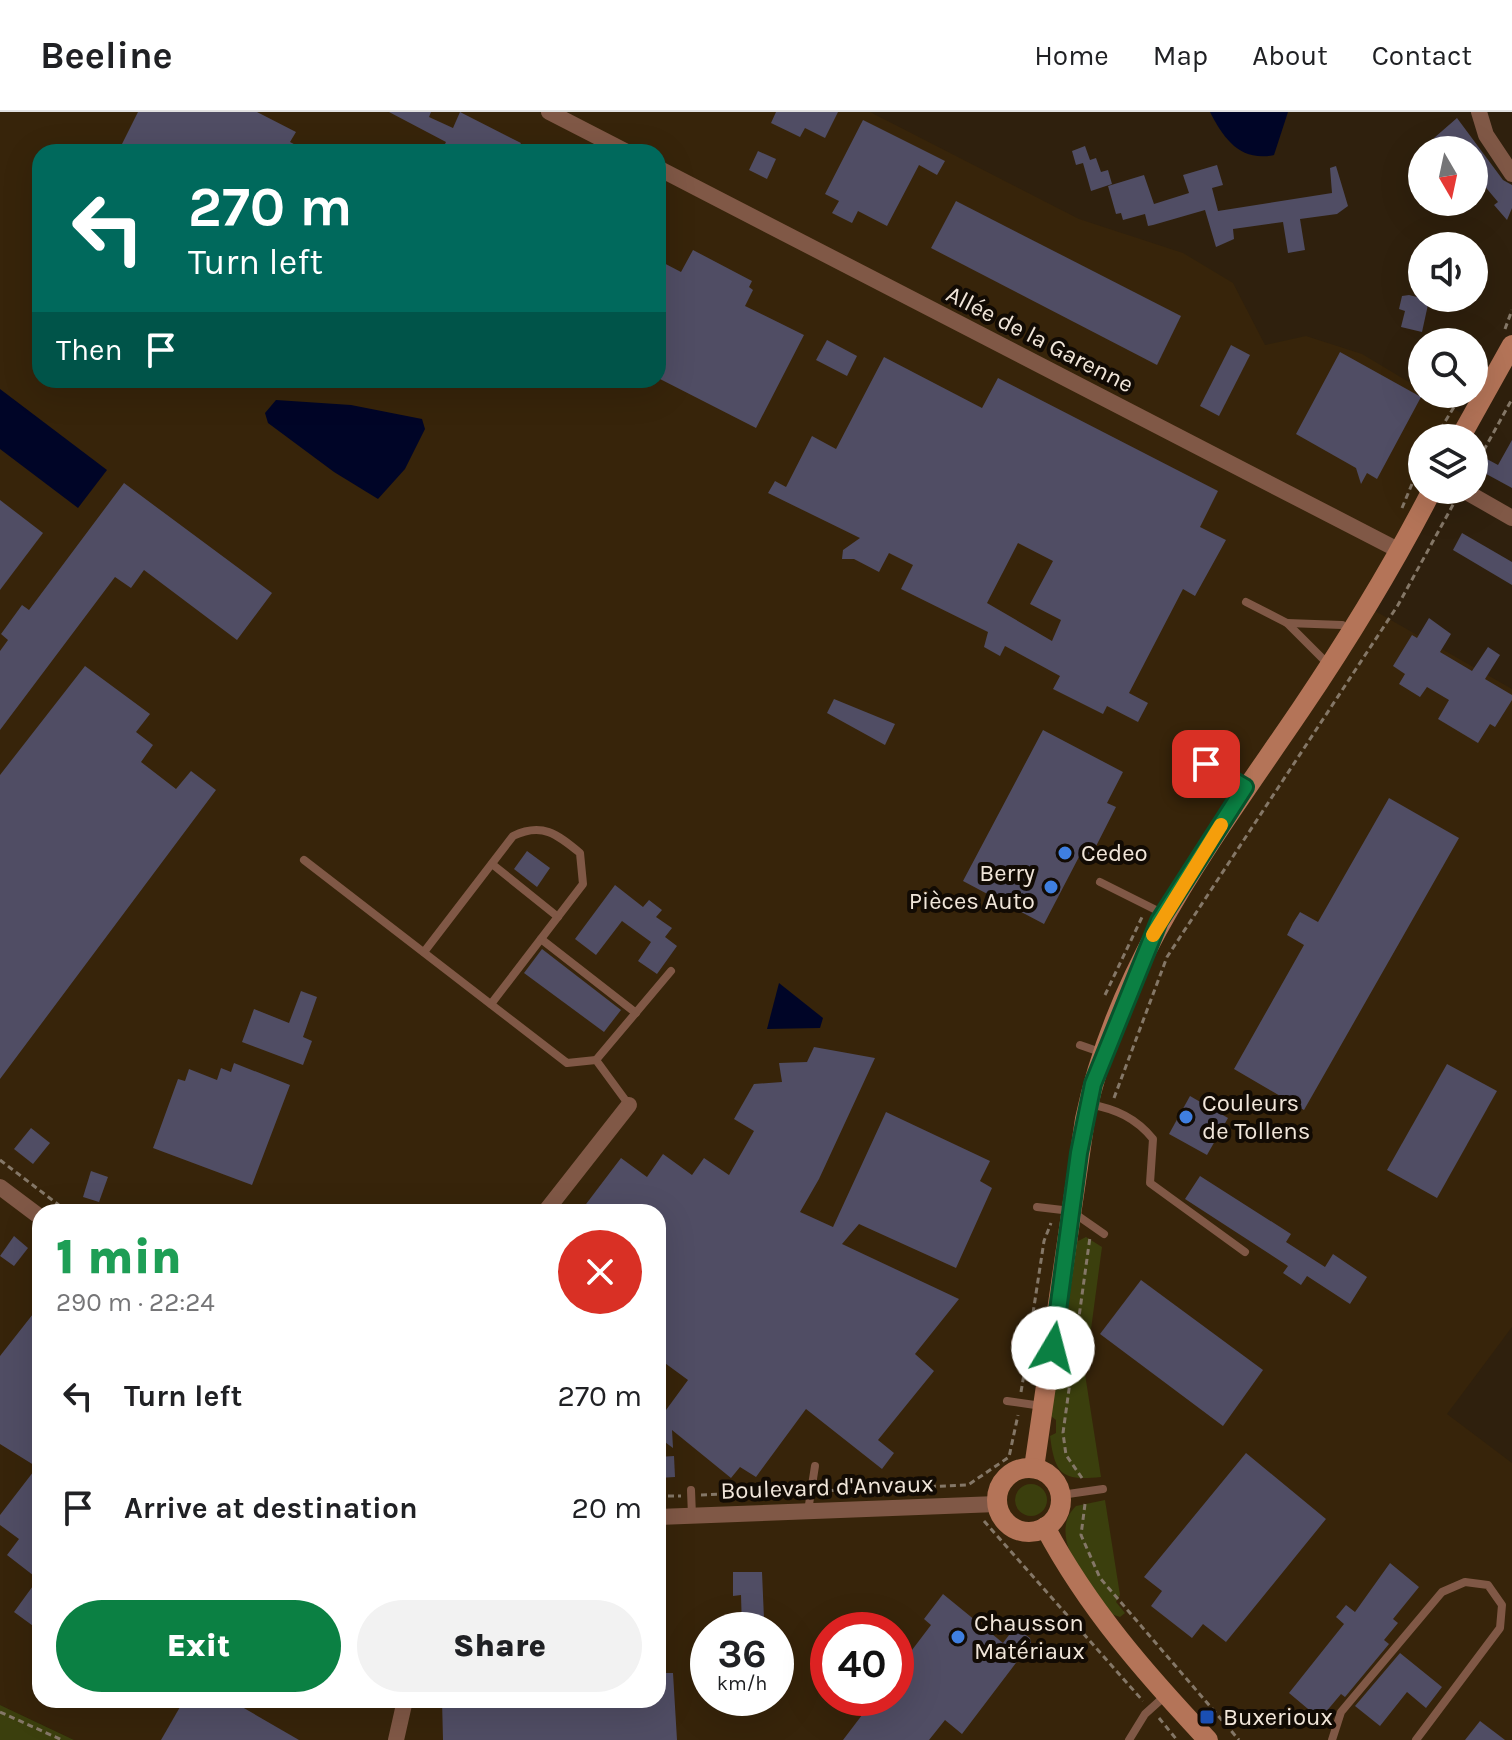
<!DOCTYPE html>
<meta charset="utf-8">
<style>
:root{--surface:#fff;--page:#f2f2f2;--text:#202124;--muted:#757577;--line:#e0e0e0;--accent:#0b8043}
body{margin:0;font-family:Karla,sans-serif;background:var(--page);color:var(--text);height:100vh;display:flex;flex-direction:column;font-size:30px;white-space:nowrap}
*{box-sizing:border-box;margin:0}
p{font-size:26px;color:var(--muted)}
.icon{flex:none;width:44px;height:44px;fill:none;stroke:currentColor;stroke-width:2;stroke-linecap:round;stroke-linejoin:round}
.map{position:relative;flex:1;overflow:hidden}
.side{position:absolute;left:32px;top:1092px;width:634px;height:504px;display:flex;flex-direction:column;background:var(--surface);border-radius:24px;box-shadow:0 8px 32px #0002}
.side>*{flex:none}
.banner{position:absolute;left:32px;top:32px;width:634px;height:244px;border-radius:24px;box-shadow:0 8px 32px #0002;background:#00695c;color:#fff;overflow:hidden}
.needle{width:52px;rotate:171deg}
.fabs{position:absolute;left:1408px;top:24px;display:grid;gap:16px}
.fabs a{display:grid;place-items:center;width:80px;height:80px;border-radius:50%;background:var(--surface);box-shadow:0 8px 32px #0002;font-size:40px}
.speed{position:absolute;left:690px;top:1500px;display:flex;gap:16px;font-size:40px;font-weight:700;text-align:center}
.speed>*{display:grid;place-content:center;width:104px;height:104px;border-radius:50%;background:var(--surface);box-shadow:0 8px 32px #0002;line-height:1}
.speed small{font-size:20px;font-weight:400}
.speed .limit{border:12px solid #d22;background:#fff;color:#111}
.pin{position:absolute;display:grid;place-items:center;width:68px;height:68px;color:#fff;margin:-34px;border-radius:16px;box-shadow:0 4px 12px #0006}
.me{position:absolute;width:88px;margin:-44px;rotate:8deg;stroke-linejoin:round;filter:drop-shadow(0 0 6px #0008)}
.turn{display:flex;align-items:center;gap:28px;height:168px;padding:0 24px;font-size:36px}
.turn .icon{width:104px;height:104px;stroke-width:2.5}
.turn b{display:block;font-size:56px;line-height:68px}
.then{display:flex;align-items:center;height:76px;padding:0 24px;background:#0003;gap:16px;font-size:30px}
.round{display:grid;place-items:center;flex:none;width:84px;height:84px;border-radius:42px;background:var(--page)}
.headline{display:flex;align-items:center;justify-content:space-between;height:136px;padding:0 24px}
h1{font-size:48px;font-weight:800;line-height:60px;color:#1e9e55}
.action{display:flex;gap:16px;margin-top:auto;padding:16px 24px}
.action a{flex:1;height:92px;border-radius:48px;background:var(--accent);color:#fff;font-size:32px;font-weight:800;line-height:92px;text-align:center}
.action a+a{background:var(--page);color:var(--text)}
ul{padding:0;list-style:none}
li{display:flex;align-items:center;gap:24px;height:112px;padding:0 24px}
li div{flex:1}
li b{display:block;font-size:30px}
li em{font-style:normal}
header{display:flex;align-items:center;gap:48px;box-sizing:border-box;height:112px;padding:0 40px;background:var(--surface);border-bottom:2px solid var(--line)}
header strong{font-size:38px}
nav{display:flex;gap:44px;margin-inline-start:auto;font-size:28px}
.map>svg:first-child{display:block}
</style>
<header>
<strong>Beeline</strong>
<nav><a>Home</a><a>Map</a><a>About</a><a>Contact</a></nav>
</header>
<div class="map">
<svg width="1512" height="1628" viewBox="0 0 1512 1628">
<rect width="100%" height="100%" fill="#2f200d"/>
<path fill="#37240a" fill-rule="evenodd" d="M0 0H870L1079 107 1183 141 1233 171 1265 233 1306 224 1362 242 1422 278V282H1429L1464 303 1451 326H1422V378L1361 491 1512 577V1215L1447 1302 1512 1351V1628H74L0 1593ZM40 40H658V268H40ZM40 1100H658V1588H40ZM708 1518H776V1586H708ZM828 1518H896V1586H828Z"/>
<g fill="#3b3f0d">
<path d="M1086 1125 1102 1135 1085 1262 1101 1365C1062 1369 1055 1363 1050 1324L1056 1321V1308L1051 1304 1074 1131Z"/>
<circle cx="1031" cy="1388" r="16"/>
<path d="M1105 1388 1120 1483 1116 1490 1125 1501 1120 1505 1111 1502C1093 1477 1044 1425 1076 1394Z"/>
<path d="M0 1593 74 1628H0Z"/>
</g>
<g fill="#000527">
<path d="M1210 0H1288L1274 43C1240 50 1224 27 1210 0Z"/>
<path d="M0 277 107 358 78 396 0 337Z"/>
<path d="M276 288 351 293 422 307 425 317 405 357 378 387 334 360 268 311 265 301Z"/>
<path d="M779 871 823 906 820 916 767 917Z"/>
</g>
<g fill="#504d64" fill-rule="evenodd">
<path d="M138 0H257L296 20 290 30 309 40H118Z"/>
<path d="M389 0H431L429 5 453 16 460 0 521 31 516 40H441L446 30Z"/>
<path d="M776 0H838L825 26 805 16 800 25 771 11Z"/>
<path d="M1457 6 1503 68 1512 73V96L1507 108 1494 93 1498 90 1477 65 1483 60 1474 50V38H1465L1459 31 1451 37 1449 33 1444 37 1434 26Z"/>
<path d="M863 8 945 49 937 63 919 53 887 114 858 99 852 111 832 101 839 89 825 82Z"/>
<path d="M1085 34 1090 48 1096 46 1101 60 1108 58 1112 72 1091 79 1083 51 1076 53 1072 39Z"/>
<path d="M758 39 776 47 767 67 749 58Z"/>
<path d="M1217 53 1223 73 1212 76 1218 99 1332 81 1330 56 1336 54 1348 94 1337 102 1300 107 1305 138 1288 141 1283 110 1233 117 1234 127 1216 135 1205 98 1153 113 1148 114 1145 102 1123 108 1121 101 1116 102 1108 74 1144 63 1154 92 1189 81 1183 63Z"/>
<path d="M956 89 1181 204 1157 253 931 136Z"/>
<path d="M693 138 752 169 749 175 753 178 745 194 804 223 756 316 658 266V148L681 160Z"/>
<path d="M1409 183 1429 188 1422 220 1401 215 1405 199 1399 197 1402 184Z"/>
<path d="M827 228 857 244 847 264 816 248Z"/>
<path d="M1231 233 1250 243 1219 304 1200 294Z"/>
<path d="M1340 240 1421 285 1377 367 1367 361 1361 372 1356 356 1296 322Z"/>
<path d="M884 245 982 296 998 266 1218 379 1200 415 1226 428 1195 484 1183 477 1129 581 1148 591 1138 610 1107 594 1103 602 1053 577 1060 564 1005 534 1000 544 984 535 988 520 901 477 913 453 889 441 879 460 854 447H842L843 438 860 426 768 381 775 369 786 375 812 324 836 337ZM1018 431 1053 449 1030 492 1061 508 1052 529 987 491Z"/>
<path d="M1512 328V376L1479 358 1485 346 1498 353Z"/>
<path d="M124 371 272 481 237 528 144 458 131 476 115 465 0 618V539L8 528 1 522 22 493 29 498Z"/>
<path d="M0 388 43 421 0 478Z"/>
<path d="M1462 421 1512 450V473L1453 438Z"/>
<path d="M1429 506 1451 522 1440 540 1472 559 1488 535 1500 543 1485 567 1512 583V588L1495 615 1490 612 1478 631 1438 607 1449 588 1427 575 1420 585 1399 572 1405 562 1393 554 1412 523 1417 526Z"/>
<path d="M85 554 150 602 136 620 153 633 141 650 176 677 191 659 216 678 0 967V663Z"/>
<path d="M834 587 895 612 885 633 827 601Z"/>
<path d="M1043 618 1123 660 1107 691 1116 695 1090 746 1081 741 1044 812 963 769Z"/>
<path d="M1389 686 1459 726 1304 998 1234 957 1304 833 1287 823 1293 811 1300 800 1318 810Z"/>
<path d="M527 739 550 756 537 775 514 757Z"/>
<path d="M615 773 643 795 649 788 662 798 656 805 672 816 665 825 677 834 657 862 638 849 651 830 622 809 596 843 575 827Z"/>
<path d="M542 837 621 898 604 920 524 861Z"/>
<path d="M301 879 317 885 303 925 312 929 303 953 242 930 254 897 289 911Z"/>
<path d="M814 935 875 946 819 1067 800 1100 833 1115 886 1000 990 1049 980 1069 992 1076 956 1156 859 1112 842 1132 959 1187 915 1242 934 1259 878 1328 894 1341 882 1357 806 1297 756 1365 740 1355 731 1366 672 1318 673 1336 658 1325V1309L688 1268 658 1246V1100H580L621 1046 647 1065 663 1042 692 1063 704 1046 729 1063 754 1019 734 1007 754 972 782 970 779 951 807 950Z"/>
<path d="M234 951 290 973 252 1073 153 1036 178 967 185 969 189 957 217 968 221 956 231 960Z"/>
<path d="M1447 952 1497 979 1437 1086 1387 1058Z"/>
<path d="M1190 984 1228 1006 1207 1043 1169 1022Z"/>
<path d="M31 1016 50 1031 33 1052 14 1037Z"/>
<path d="M91 1059 108 1065 99 1090 83 1085Z"/>
<path d="M1200 1064 1291 1122 1286 1130 1325 1155 1333 1142 1367 1165 1350 1192 1307 1164 1301 1173 1283 1161 1288 1154 1185 1087Z"/>
<path d="M14 1124 28 1136 14 1154 0 1144Z"/>
<path d="M1141 1168 1263 1258 1223 1314 1100 1222Z"/>
<path d="M33 1202 40 1208V1519L14 1500 38 1467 7 1443 19 1427 0 1413V1403L37 1355 0 1332V1244Z"/>
<path d="M1246 1341 1326 1407 1226 1530 1203 1512 1192 1526 1151 1494 1162 1479 1144 1465Z"/>
<path d="M674 1344 675 1365 658 1366V1345Z"/>
<path d="M1390 1451 1419 1475 1393 1507 1398 1511 1384 1528 1389 1532 1345 1585 1341 1582 1320 1607 1289 1581 1344 1512 1336 1505 1346 1493 1355 1500Z"/>
<path d="M733 1460H762L764 1507 755 1508 754 1517H742L741 1483 733 1484Z"/>
<path d="M943 1482 1003 1531 1015 1515 1030 1526 1031 1531 962 1622 945 1608 929 1628H843L875 1586H896V1559L931 1513 924 1507Z"/>
<path d="M1400 1541 1442 1575 1426 1596 1407 1580 1380 1614 1355 1594Z"/>
<path d="M658 1561H673L677 1628H443L442 1588H658Z"/>
<path d="M184 1588H230L299 1628H161Z"/>
<path d="M1480 1609 1505 1628H1465Z"/>
</g>
<g fill="none" stroke-linecap="round" stroke-linejoin="round">
<g stroke="#847767" stroke-width="3" stroke-dasharray="6 4" stroke-linecap="butt">
<path d="M1505 217 1512 198"/>
<path d="M1435 326 1462 282"/>
<path d="M1474 356 1512 287"/>
<path d="M1402 396 1422 348"/>
<path d="M1105 883 1143 803"/>
<path d="M1114 986 1167 845 1398 493 1454 391"/>
<path d="M0 1048 68 1100"/>
<path d="M1030 1221 1044 1129 1051 1111"/>
<path d="M1021 1280 1027 1244"/>
<path d="M1082 1366 1066 1343 1063 1321 1090 1125"/>
<path d="M820 1379 968 1373 1009 1345 1018 1303"/>
<path d="M701 1383 801 1379"/>
<path d="M658 1384H681"/>
<path d="M1085 1392 1081 1423 1100 1466 1239 1628"/>
<path d="M984 1409 1143 1589"/>
<path d="M0 1600 62 1628"/>
<path d="M1159 1606 1177 1628"/>
</g>
<g stroke="#805846" stroke-width="8">
<path d="M1246 490 1287 511 1329 553"/>
<path d="M1287 511 1342 513"/>
<path d="M1206 652 1244 675"/>
<path d="M304 748 567 951 596 948 629 993"/>
<path d="M492 752 558 805"/>
<path d="M1100 770 1164 802"/>
<path d="M541 827 636 901"/>
<path d="M424 840 513 724C542 710 557 722 580 741L583 772 491 892"/>
<path d="M1080 933 1103 941"/>
<path d="M596 948 671 859"/>
<path d="M1089 992C1116 997 1136 1006 1153 1027L1150 1071 1245 1140"/>
<path d="M1037 1095 1071 1099 1104 1122"/>
<path d="M1015 1230 1052 1236"/>
<path d="M1007 1289 1042 1294"/>
<path d="M691 1378 692 1404"/>
<path d="M1061 1383 1103 1377"/>
<path d="M808 1399 815 1354"/>
<path d="M1129 1628 1145 1602 1165 1584"/>
<path d="M1332 1628 1341 1600 1442 1480 1465 1470 1488 1473 1502 1493 1500 1516 1416 1628"/>
</g>
<g stroke="#805846" stroke-width="16">
<path d="M549 0 627 40"/>
<path d="M1479 0 1486 23 1512 62"/>
<path d="M658 56 1400 439"/>
<path d="M1463 378 1512 406"/>
<path d="M0 1075 40 1105"/>
<path d="M545 1100 629 993"/>
<path d="M658 1405 997 1392"/>
<path d="M396 1628 405 1588"/>
</g>
<g stroke="#b47458" stroke-width="20">
<path d="M1460 326 1512 233"/>
<path d="M1034 1356 1085 1007C1118 849 1213 727 1301 597 1349 526 1393 454 1432 378"/>
<circle cx="1029" cy="1388" r="32"/>
<path d="M1045 1415C1088 1496 1146 1562 1208 1628"/>
</g>
</g>
<g fill="none" stroke-linecap="round" stroke-linejoin="round">
<defs>
<path id="route" d="M1053 1236 1079 1041 1093 972 1159 809 1245 675 1206 652"/>
</defs>
<use href="#route" stroke="#07532c" stroke-width="20"/>
<use href="#route" stroke="#0b8043" stroke-width="14"/>
<path stroke="#f59e0b" stroke-width="14" d="M1153 823 1221 713"/>
</g>
<g fill="#3f7fe0" stroke="#120b04" stroke-width="3">
<circle cx="1065" cy="741" r="8"/>
<circle cx="1051" cy="775" r="8"/>
<circle cx="1186" cy="1005" r="8"/>
<circle cx="958" cy="1525" r="8"/>
</g>
<rect fill="#1a4fb4" stroke="#120b04" stroke-width="3" x="1199" y="1597" width="16" height="16" rx="4"/>
<g text-anchor="middle" dominant-baseline="central" stroke-width="8" stroke-linejoin="round" paint-order="stroke">
<g font-size="24" fill="#f1e6da" stroke="#120b04">
<text transform="translate(1040 227) rotate(27)">Allée de la Garenne</text>
<text transform="translate(827 1375) rotate(-2)">Boulevard d'Anvaux</text>
</g>
<g font-size="24" fill="#f1e6da" stroke="#120b04" text-anchor="start">
<text x="1081" y="741">Cedeo</text>
<text x="1035" y="761" text-anchor="end">Berry<tspan x="1035" dy="28">Pièces Auto</tspan></text>
<text x="1202" y="991">Couleurs<tspan x="1202" dy="28">de Tollens</tspan></text>
<text x="974" y="1511">Chausson<tspan x="974" dy="28">Matériaux</tspan></text>
<text x="1223" y="1605">Buxerioux</text>
</g>
</g>
</svg>
<div class="fabs">
<a><svg class="needle" viewBox="-14 -14 28 28"><path d="M0-13l5 13h-10z" fill="#e53935"/><path d="M0 13l5-13h-10z" fill="#757577"/></svg></a>
<a><svg class="icon" aria-label="sound" viewBox="0 0 24 24"><path d="M4 9h4l5-4v14l-5-4H4zM17 9q2 3 0 6"/></svg></a>
<a><svg class="icon" aria-label="search" viewBox="0 0 24 24"><circle cx="10" cy="10" r="6"/><path d="M15 15l6 6"/></svg></a>
<a><svg class="icon" aria-label="layers" viewBox="0 0 24 24"><path d="M12 4l9 5-9 5-9-5zM3 14l9 5 9-5"/></svg></a>
</div>
<div class="speed"><div>36<small>km/h</small></div><div class="limit">40</div></div>
<div class="pin" style="left:1206px;top:652px;background:#d93025"><svg class="icon" aria-label="arrive" viewBox="0 0 24 24"><path d="M6 21V4h12l-3 4 3 4H6"/></svg></div>
<svg class="me" style="left:1053px;top:1236px" viewBox="-20 -20 40 40"><circle r="19" fill="#fff"/><path d="M0-13L10 11 0 6-10 11z" fill="#0b8043"/></svg>
<div class="banner">
<div class="turn"><svg class="icon" aria-label="left" viewBox="0 0 24 24"><path d="M17 20v-9H6M10 6l-5 5 5 5"/></svg><div><b>270 m</b>Turn left</div></div>
<div class="then">Then<svg class="icon" aria-label="arrive" viewBox="0 0 24 24"><path d="M6 21V4h12l-3 4 3 4H6"/></svg></div>
</div>
<section class="side">
<div class="headline"><div><h1>1 min</h1><p>290 m · 22:24</p></div><a class="round" style="background:#d93025;color:#fff"><svg class="icon" aria-label="close" viewBox="0 0 24 24"><path d="M6 6l12 12M18 6L6 18"/></svg></a></div>
<ul>
<li><svg class="icon" aria-label="left" viewBox="0 0 24 24"><path d="M17 20v-9H6M10 6l-5 5 5 5"/></svg><div><b>Turn left</b></div><em>270 m</em></li>
<li><svg class="icon" aria-label="arrive" viewBox="0 0 24 24"><path d="M6 21V4h12l-3 4 3 4H6"/></svg><div><b>Arrive at destination</b></div><em>20 m</em></li>
</ul>
<div class="action"><a>Exit</a><a>Share</a></div>
</section>
</div>
